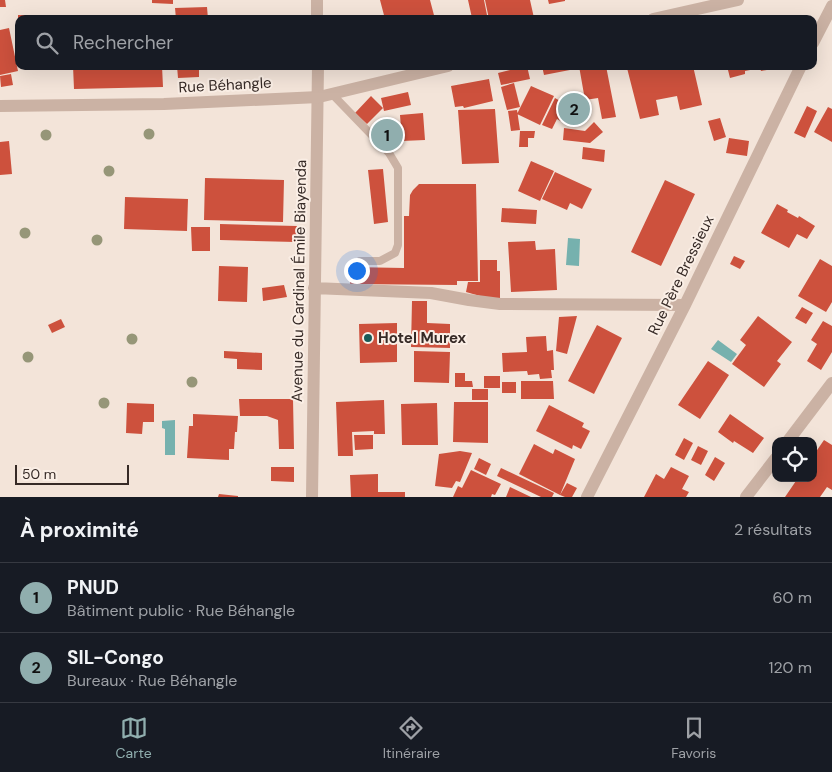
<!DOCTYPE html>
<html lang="fr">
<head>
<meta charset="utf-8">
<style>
  body { margin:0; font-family:"DM Sans",sans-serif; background:#242831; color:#f1f3f6 }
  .controls { position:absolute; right:15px; bottom:15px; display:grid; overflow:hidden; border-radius:10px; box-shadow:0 5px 20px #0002 }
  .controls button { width:45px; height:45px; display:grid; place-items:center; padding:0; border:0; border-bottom:1px solid #363941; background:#171b24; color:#f1f3f6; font:25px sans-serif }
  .scale { position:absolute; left:15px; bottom:12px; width:114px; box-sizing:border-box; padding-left:5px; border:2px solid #362a26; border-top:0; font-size:14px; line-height:18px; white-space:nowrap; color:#362a26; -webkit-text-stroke:4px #faeee5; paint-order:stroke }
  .you { position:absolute; left:356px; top:270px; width:18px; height:18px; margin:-12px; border:4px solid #fff; border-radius:50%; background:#1a73e8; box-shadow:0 0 0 8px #1a73e833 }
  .badge { display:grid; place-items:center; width:32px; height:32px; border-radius:50%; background:#90aeae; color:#111; font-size:16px; font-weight:700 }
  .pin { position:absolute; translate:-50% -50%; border:2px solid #fff; box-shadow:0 1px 5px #0006 }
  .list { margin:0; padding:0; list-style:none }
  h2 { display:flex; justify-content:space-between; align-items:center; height:65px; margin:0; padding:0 20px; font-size:21px }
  h2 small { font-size:16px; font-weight:400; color:#9ea1a6 }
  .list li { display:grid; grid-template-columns:32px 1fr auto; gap:15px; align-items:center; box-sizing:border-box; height:70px; padding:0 20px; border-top:1px solid #363941 }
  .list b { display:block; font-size:19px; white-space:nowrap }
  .list p { margin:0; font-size:16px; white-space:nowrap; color:#9ea1a6 }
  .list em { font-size:16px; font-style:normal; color:#9ea1a6 }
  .icon { flex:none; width:28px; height:28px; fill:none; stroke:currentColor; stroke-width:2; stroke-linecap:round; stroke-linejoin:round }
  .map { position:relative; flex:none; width:832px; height:497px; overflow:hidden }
  .search { position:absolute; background:#171b24; box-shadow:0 5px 20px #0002; left:15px; right:15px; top:15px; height:55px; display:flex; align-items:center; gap:12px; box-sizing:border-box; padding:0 18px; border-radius:10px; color:#9ea1a6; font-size:19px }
  .sheet { height:205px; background:#171b24 }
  nav { display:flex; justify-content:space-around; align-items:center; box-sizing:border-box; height:70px; border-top:1px solid #363941; background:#171b24; font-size:14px; color:#9ea1a6 }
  nav a { display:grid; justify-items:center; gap:2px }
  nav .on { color:#90aeae }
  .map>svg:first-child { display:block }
  .water { fill:#76b1ae }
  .building { fill:#cd513d }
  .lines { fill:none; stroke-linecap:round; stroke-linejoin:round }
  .service { stroke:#cbb2a4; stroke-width:8 }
  .minor { stroke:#cbb2a4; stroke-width:12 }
  .tertiary { stroke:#cbb2a4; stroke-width:12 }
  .tree { fill:#969678 }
  .poi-dot { fill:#195a57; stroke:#faeee5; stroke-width:2 }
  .labels { text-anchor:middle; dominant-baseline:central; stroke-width:4; stroke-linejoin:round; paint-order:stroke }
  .street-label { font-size:15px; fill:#362a26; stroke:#faeee5 }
  .poi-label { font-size:15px; font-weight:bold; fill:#362a26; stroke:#faeee5; text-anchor:start }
</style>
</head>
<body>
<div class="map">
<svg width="832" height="497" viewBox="0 0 832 497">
  <rect width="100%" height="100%" fill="#f3e4d9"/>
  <path class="water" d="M 568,238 L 580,239 L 579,266 L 566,265 Z
    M 718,340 L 737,354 L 731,362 L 711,349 Z
    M 175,420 L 175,455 L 165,455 L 165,429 L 162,428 L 162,421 Z"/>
  <path class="building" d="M 0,0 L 5,0 L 6,7 L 0,7 Z
    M 152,0 L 173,0 L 173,4 L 152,3 Z
    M 380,0 L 430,0 L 435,19 L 404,19 L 404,17 L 385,19 Z
    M 468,0 L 484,0 L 487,15 L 472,18 Z
    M 485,0 L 530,0 L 534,18 L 489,19 Z
    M 548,0 L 565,0 L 565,1 L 549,4 Z
    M 207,7 L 208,19 L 176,19 L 175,8 Z
    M 18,15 L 63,15 L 63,19 L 18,19 Z
    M 9,28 L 18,71 L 0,75 L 0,30 Z
    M 53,66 L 63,66 L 63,70 L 53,69 Z
    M 73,66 L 162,66 L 163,87 L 74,89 Z
    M 177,66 L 199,66 L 199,77 L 178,78 Z
    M 527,66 L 530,79 L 501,85 L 498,73 Z
    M 542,66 L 575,66 L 575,69 L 544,75 Z
    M 579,66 L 606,66 L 616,117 L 602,119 L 598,98 L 585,100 Z
    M 633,66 L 693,66 L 702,105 L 680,110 L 677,96 L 656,100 L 659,115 L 640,119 L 627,68 Z
    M 727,66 L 779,66 L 780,68 L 761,71 L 760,68 L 745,71 L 745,74 L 730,78 Z
    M 11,74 L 13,85 L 1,87 L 0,76 Z
    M 489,79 L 493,101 L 464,108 L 463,106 L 455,107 L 451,86 Z
    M 514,83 L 520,107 L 507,110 L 501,87 Z
    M 531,86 L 554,96 L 540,125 L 517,114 Z
    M 408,92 L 411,105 L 384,111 L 381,98 Z
    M 371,96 L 383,108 L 367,124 L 355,113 Z
    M 555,98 L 574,109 L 566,124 L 557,119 L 552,129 L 542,125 Z
    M 807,106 L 817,111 L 805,138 L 794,133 Z
    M 828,107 L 832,109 L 832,142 L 814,132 Z
    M 495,109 L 499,163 L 462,164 L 458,110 Z
    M 517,110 L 520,130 L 511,131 L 508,111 Z
    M 423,113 L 425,140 L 402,141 L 400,115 Z
    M 720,118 L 726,137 L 714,141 L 708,121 Z
    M 594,122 L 603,132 L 590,143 L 563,140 L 564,128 L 585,131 Z
    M 520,131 L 535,131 L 534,138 L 528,138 L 528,147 L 519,147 Z
    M 729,138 L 749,141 L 747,156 L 726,153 Z
    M 9,141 L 12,174 L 0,175 L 0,142 Z
    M 583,147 L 605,150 L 604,162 L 582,159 Z
    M 531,161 L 554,171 L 540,201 L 518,191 Z
    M 383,169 L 388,222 L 374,224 L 368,170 Z
    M 555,172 L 592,189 L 582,209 L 570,203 L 567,210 L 542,199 Z
    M 205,178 L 284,180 L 283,222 L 204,220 Z
    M 665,180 L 695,194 L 661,266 L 631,252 Z
    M 419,184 L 476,184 L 478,281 L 457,281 L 457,285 L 350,284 L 350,267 L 404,268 L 404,216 L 409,216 L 410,195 L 413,190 Z
    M 125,197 L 188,199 L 187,231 L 124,229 Z
    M 777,204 L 788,210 L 787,212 L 798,218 L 799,216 L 815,226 L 807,239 L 797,234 L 789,248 L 761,233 Z
    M 502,208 L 537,210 L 536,224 L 501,222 Z
    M 220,224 L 297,226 L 296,242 L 220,240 Z
    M 191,227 L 210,227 L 210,251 L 192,251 Z
    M 535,241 L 536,250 L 555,249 L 557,290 L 511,292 L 508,242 Z
    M 734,256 L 745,261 L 740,269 L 730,264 Z
    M 820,259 L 832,266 L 832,302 L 826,312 L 798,296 Z
    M 480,260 L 497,260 L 497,271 L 500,271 L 500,299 L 487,298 L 466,292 L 468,282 L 480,282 Z
    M 219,266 L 248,267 L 247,302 L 218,301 Z
    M 284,285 L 287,297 L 263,301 L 262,288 Z
    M 412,301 L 427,301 L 427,323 L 450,324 L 450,348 L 411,347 Z
    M 802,307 L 813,313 L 806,324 L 795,318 Z
    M 577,316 L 567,354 L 556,351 L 559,317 Z
    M 758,316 L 792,342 L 777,361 L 781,364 L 764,387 L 732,364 L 746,345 L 740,340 Z
    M 61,319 L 65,327 L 52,333 L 48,325 Z
    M 823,321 L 832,326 L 832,352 L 821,370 L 807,361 L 817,344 L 811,340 Z
    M 397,323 L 397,362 L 360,363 L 359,324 Z
    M 597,325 L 622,338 L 594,394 L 568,381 Z
    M 546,336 L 547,351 L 553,350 L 554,370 L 551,370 L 552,378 L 540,379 L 539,374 L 528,375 L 527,371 L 503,372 L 502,353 L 527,352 L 526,337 Z
    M 224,351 L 262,353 L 262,370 L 237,369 L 237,359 L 224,358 Z
    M 414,351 L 450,352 L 449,383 L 414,382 Z
    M 708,361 L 729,375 L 700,419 L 678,405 Z
    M 455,373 L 465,373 L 465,381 L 472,381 L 473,387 L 455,387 Z
    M 484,376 L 500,376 L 500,388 L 484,388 Z
    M 521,381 L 553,381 L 554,399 L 521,399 Z
    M 502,382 L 516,382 L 516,393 L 502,393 Z
    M 472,389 L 488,389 L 488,400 L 472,400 Z
    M 239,399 L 293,399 L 294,449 L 279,449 L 278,420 L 267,416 L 240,416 Z
    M 384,400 L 385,434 L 374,434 L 374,431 L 352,432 L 353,456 L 338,456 L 336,402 Z
    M 454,402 L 488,402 L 488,443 L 453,442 Z
    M 127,403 L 154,404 L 154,422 L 143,422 L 142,434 L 126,433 Z
    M 437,403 L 438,445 L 402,445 L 401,404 Z
    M 549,405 L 584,423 L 582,427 L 590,431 L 581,449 L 573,445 L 572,449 L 536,431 Z
    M 193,414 L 238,416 L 237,432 L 235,432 L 234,449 L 229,449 L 229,460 L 187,458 L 189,426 L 193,426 Z
    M 730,414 L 764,438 L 753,453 L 734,441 L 733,443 L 718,432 Z
    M 354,435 L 373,435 L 373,449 L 355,450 Z
    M 684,438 L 693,443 L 684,460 L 675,455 Z
    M 824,440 L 832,445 L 832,490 L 827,487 L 820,497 L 785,497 L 798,478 L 813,478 L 813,456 Z
    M 534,444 L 553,454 L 555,449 L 575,459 L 560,495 L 519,474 Z
    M 698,446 L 708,451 L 701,465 L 691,460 Z
    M 460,451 L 472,453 L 460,482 L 456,481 L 452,488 L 435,486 L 439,454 Z
    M 715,457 L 725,463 L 714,481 L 705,475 Z
    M 479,458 L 491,464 L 486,475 L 474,469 Z
    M 271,467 L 294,467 L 294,482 L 271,481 Z
    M 671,467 L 689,476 L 682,489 L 689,492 L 686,497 L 644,497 L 656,474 L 664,479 Z
    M 501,468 L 554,493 L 552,497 L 541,497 L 497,476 Z
    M 471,470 L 501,484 L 495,495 L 492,494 L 491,497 L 453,497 L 458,486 L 462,488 Z
    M 378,474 L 378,492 L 405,492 L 405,497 L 351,497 L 350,475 Z
    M 567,483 L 577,488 L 572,497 L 565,497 L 560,495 Z
    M 510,487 L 531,497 L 506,497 Z
    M 219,494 L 238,496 L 238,497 L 218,497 Z"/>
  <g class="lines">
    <path class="service" d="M 332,94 L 389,153 L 398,168 L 398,245 L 395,253 L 380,261 L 360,261"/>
    <path class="minor" d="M 317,0 L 317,19
      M 813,43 L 832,6
      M 314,288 L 431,293 L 469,300 L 500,304 L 685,305
      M 788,441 L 832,383
      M 312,497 L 318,66
      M 587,497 L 685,305 L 801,66
      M 746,497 L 776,458"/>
    <path class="tertiary" d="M 653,19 L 738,0
      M 0,106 L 164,104 L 319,97 L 448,66"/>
  </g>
  <g class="tree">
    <circle cx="149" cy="134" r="5.5"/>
    <circle cx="46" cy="135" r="5.5"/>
    <circle cx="109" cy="171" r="5.5"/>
    <circle cx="25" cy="233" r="5.5"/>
    <circle cx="97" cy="240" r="5.5"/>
    <circle cx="132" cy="339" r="5.5"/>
    <circle cx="28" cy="357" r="5.5"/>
    <circle cx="192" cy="382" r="5.5"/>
    <circle cx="104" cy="403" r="5.5"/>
  </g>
  <circle class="poi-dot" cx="368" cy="338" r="5"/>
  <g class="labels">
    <g class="street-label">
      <text transform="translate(225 85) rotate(-3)">Rue Béhangle</text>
      <text transform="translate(681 275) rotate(-64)">Rue Père Bressieux</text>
      <text transform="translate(299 281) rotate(-89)">Avenue du Cardinal Émile Biayenda</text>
    </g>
    <g class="poi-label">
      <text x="378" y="338">Hotel Murex</text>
    </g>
  </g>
</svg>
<div class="controls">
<button><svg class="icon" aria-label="locate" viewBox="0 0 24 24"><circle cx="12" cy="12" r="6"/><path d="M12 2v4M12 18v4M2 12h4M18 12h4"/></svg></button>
</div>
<div class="scale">50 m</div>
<div class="you"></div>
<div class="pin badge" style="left:387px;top:135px">1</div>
<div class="pin badge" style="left:574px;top:109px">2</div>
<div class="search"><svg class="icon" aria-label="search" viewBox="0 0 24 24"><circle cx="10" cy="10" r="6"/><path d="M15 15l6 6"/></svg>Rechercher</div>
</div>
<section class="sheet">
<h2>À proximité<small>2 résultats</small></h2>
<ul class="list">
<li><span class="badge">1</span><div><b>PNUD</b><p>Bâtiment public · Rue Béhangle</p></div><em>60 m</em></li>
<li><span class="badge">2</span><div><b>SIL-Congo</b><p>Bureaux · Rue Béhangle</p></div><em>120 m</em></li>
</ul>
</section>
<nav>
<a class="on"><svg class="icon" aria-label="map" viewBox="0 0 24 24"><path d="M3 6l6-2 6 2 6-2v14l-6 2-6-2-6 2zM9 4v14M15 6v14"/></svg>Carte</a>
<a><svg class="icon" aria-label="directions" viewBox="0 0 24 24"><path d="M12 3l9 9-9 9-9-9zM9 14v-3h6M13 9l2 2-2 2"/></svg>Itinéraire</a>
<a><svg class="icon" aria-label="saved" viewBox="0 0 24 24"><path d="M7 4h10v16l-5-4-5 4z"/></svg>Favoris</a>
</nav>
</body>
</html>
